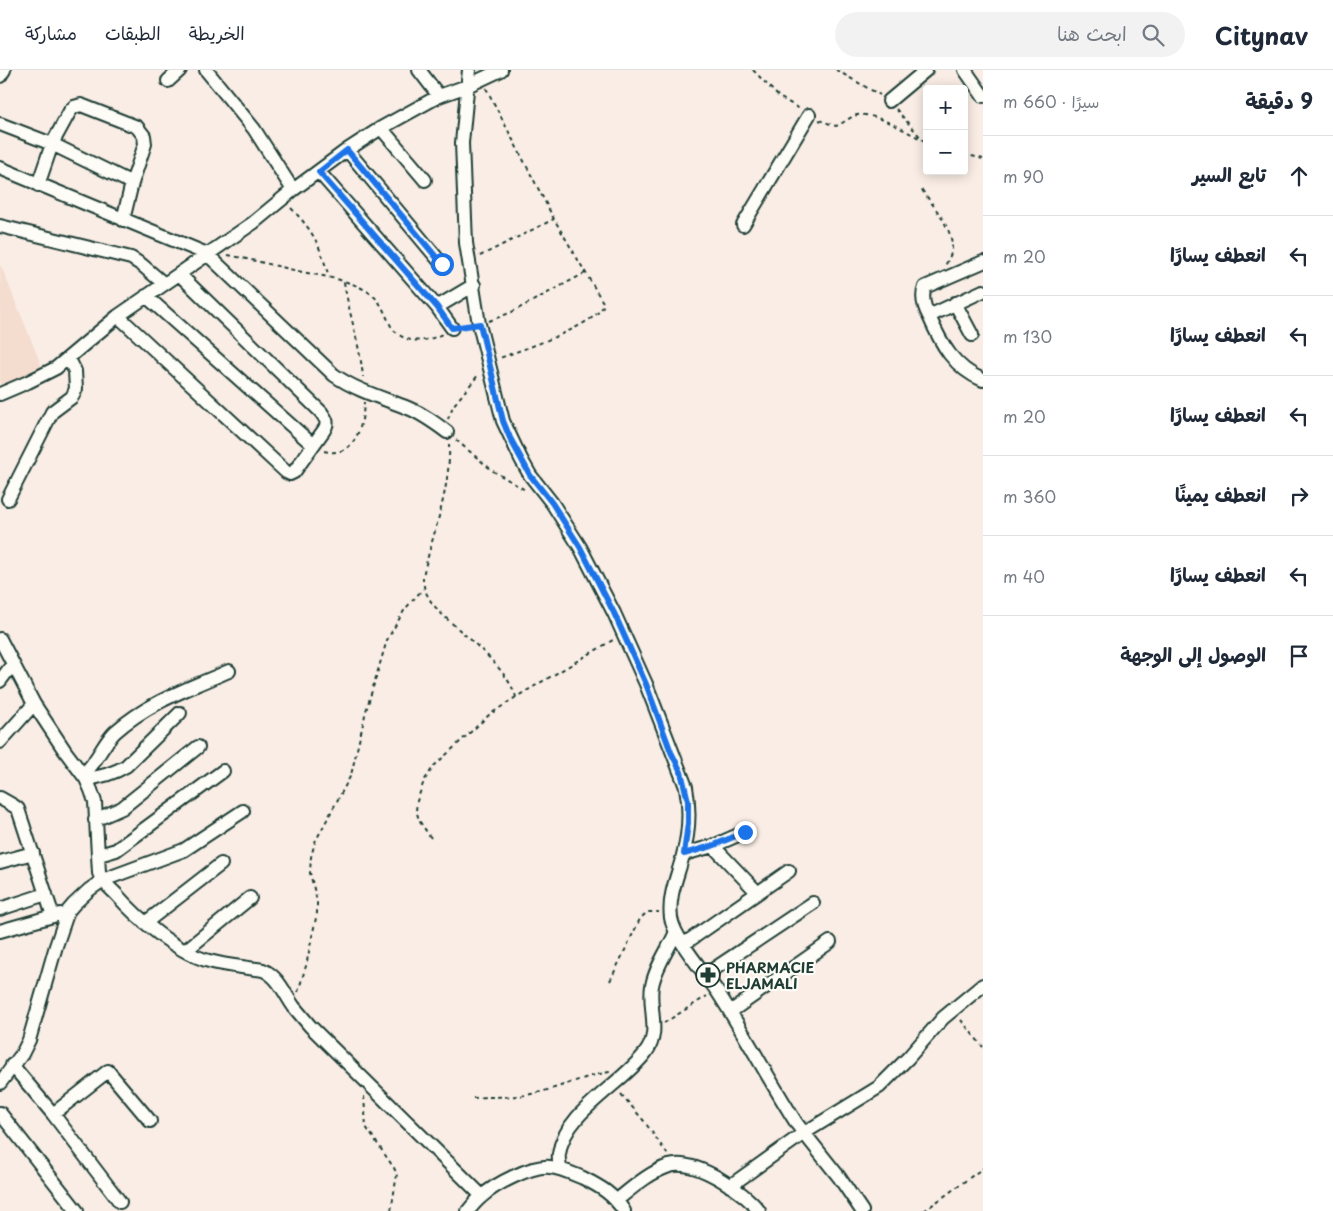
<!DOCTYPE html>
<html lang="ar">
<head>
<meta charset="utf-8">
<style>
  body { margin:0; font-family:"Playpen Sans","Playpen Sans Arabic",sans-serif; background:#f2f2f3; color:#1f2937; direction:rtl }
  .controls { position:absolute; right:15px; top:15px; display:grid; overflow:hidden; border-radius:5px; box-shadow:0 2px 12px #0003 }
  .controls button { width:45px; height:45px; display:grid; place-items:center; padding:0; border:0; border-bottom:1px solid #e0e1e3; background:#fff; color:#1f2937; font:25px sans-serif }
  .stop { position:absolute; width:15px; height:15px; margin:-11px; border:4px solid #1a73e8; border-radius:50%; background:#fff }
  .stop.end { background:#1a73e8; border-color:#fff; box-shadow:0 1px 5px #0008 }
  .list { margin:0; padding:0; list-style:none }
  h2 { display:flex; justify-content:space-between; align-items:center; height:65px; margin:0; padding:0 20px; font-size:21px }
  h2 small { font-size:16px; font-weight:400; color:#747a83 }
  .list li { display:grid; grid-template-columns:32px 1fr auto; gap:15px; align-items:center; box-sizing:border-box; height:80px; padding:0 20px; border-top:1px solid #e0e1e3 }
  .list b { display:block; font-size:19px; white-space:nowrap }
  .list em { font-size:16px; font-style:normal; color:#747a83 }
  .icon { flex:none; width:28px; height:28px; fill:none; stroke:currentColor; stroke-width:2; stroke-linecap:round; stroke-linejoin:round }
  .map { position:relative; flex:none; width:983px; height:1141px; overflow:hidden; direction:ltr }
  header { display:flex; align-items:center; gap:30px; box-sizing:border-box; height:70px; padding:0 25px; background:#fff; border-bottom:1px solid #e0e1e3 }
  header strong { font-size:24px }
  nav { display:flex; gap:28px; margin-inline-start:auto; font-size:18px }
  .search { width:350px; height:45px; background:#f2f2f3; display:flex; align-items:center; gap:12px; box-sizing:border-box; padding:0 18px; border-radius:28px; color:#747a83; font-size:19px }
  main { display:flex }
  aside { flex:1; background:#fff }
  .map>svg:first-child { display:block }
  .built { fill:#f4dccf }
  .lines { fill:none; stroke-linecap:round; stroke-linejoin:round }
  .street-casing { stroke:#1f3d34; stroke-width:16 }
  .path { stroke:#1f3d34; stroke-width:2; stroke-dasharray:4 4; stroke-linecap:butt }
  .street { stroke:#fdfcf7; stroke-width:12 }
  .route { stroke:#1a73e8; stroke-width:6 }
  .labels { text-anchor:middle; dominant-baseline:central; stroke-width:4.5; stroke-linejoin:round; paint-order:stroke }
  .poi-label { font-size:14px; font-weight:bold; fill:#1f3d34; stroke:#fdfcf7; text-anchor:start }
</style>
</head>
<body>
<header>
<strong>Citynav</strong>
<div class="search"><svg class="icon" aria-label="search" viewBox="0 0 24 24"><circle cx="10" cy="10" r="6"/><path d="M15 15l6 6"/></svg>ابحث هنا</div>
<nav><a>الخريطة</a><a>الطبقات</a><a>مشاركة</a></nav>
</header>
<main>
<aside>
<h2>9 دقيقة<small>سيرًا · 660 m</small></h2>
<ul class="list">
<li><svg class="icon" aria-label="ahead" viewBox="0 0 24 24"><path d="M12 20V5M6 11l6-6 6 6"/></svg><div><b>تابع السير</b></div><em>90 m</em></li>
<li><svg class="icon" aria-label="left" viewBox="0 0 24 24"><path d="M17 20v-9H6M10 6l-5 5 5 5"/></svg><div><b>انعطف يسارًا</b></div><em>20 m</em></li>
<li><svg class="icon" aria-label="left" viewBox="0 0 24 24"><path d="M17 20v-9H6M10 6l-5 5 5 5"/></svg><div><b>انعطف يسارًا</b></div><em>130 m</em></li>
<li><svg class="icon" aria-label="left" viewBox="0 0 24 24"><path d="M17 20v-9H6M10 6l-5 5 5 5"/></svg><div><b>انعطف يسارًا</b></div><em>20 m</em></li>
<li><svg class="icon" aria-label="right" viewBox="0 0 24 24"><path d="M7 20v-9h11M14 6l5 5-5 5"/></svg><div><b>انعطف يمينًا</b></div><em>360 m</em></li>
<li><svg class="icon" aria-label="left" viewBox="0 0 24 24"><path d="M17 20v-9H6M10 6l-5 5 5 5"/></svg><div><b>انعطف يسارًا</b></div><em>40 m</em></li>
<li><svg class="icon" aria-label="arrive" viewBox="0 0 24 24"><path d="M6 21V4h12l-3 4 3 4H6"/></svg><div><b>الوصول إلى الوجهة</b></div></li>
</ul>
</aside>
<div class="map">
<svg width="983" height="1141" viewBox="0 0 983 1141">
  <rect width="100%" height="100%" fill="#f9ede5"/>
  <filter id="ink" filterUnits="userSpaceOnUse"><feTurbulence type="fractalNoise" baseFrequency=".02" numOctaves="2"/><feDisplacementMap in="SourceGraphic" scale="10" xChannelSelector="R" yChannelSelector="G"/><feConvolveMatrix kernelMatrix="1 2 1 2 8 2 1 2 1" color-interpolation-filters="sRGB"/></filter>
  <g filter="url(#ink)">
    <path class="built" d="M 0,196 L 1,196 L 42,297 L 23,309 L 0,317 Z"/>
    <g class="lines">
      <g class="street-casing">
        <path id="street" d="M 206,0 L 254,59 L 293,120
          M 419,0 L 439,26
          M 469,0 L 462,73 L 466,173 L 479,254 L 503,351 L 521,389 L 530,405 L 552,433 L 580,477 L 614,543 L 646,614 L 686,717 C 690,739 689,763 683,785 C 678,806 668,825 671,848 C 674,868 704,902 717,921 C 745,964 769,1010 797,1054 L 804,1063 L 730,1116
          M 965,0 L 983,26
          M 0,6 L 4,0
          M 168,11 L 180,0
          M 889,31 L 926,0
          M 0,54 L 52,74 L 132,113
          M 381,58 L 425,110
          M 347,80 L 442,194
          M 0,98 L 207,184 L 334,305 C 357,321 383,328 408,338 C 423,344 435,353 447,362
          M 319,102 L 437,237
          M 38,115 L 52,74 L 70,41 L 74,37 L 81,35 L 137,57 L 144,66 L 145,74 L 132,113 L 123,150
          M 743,155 L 809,45
          M 0,156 L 131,188 L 142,195 L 163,213
          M 983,221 L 929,246 C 941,274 954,298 983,310
          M 146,226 L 313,375
          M 955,233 L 972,265
          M 118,246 L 286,402 L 290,404 L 294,402 L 324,360 C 329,352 326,349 321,342 L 179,204
          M 929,246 C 924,237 921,227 925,217 L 983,192
          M 452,258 L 437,237 L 474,215
          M 0,324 L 28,312 L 56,298 L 118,246 L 253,153 L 293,120 L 347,80 L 381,58 L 439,26 L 467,16 L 501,0
          M 8,429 L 52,342 L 72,327 L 76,319 L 75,301 L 69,289
          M 0,569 L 34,634 L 65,681 L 86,709 L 91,720 L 95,732 L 99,803 C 102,812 110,818 116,824 C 138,849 176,882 209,891 C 227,896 245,897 263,900 C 279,907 284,923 294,937 C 299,943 305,950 310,956 L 482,1126
          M 0,611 L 12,595
          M 0,672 L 34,634
          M 83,705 C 87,700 92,696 95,690 C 102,680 106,671 115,662 C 147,633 190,618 229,601
          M 86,709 C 101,707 113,704 126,696 L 180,643
          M 0,728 L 14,736 L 18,739 L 53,846
          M 95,750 L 122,738 L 198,677
          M 713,776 L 757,822
          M 684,784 L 713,776 L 745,762
          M 99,785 L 116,780 L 223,701
          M 0,792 L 33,783
          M 0,839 L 46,824
          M 145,853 L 221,794
          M 0,861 L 60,844
          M 684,874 L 789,801
          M 185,881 L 250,828
          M 705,905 L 813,833
          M 730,942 L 830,872
          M 12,995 L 53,1044 L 120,1132
          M 0,1013 L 22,984 L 29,970 L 56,876 L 68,841 L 74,834 L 89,820 L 103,810 L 184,780 L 243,741
          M 0,1043 L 77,1141
          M 53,1044 L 108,1001 L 150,1051
          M 560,1099 C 560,1094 558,1089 559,1084 C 564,1042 623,1014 646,982 C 661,962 648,938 652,916 C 655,898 668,880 675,864
          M 617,1130 C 632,1118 650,1102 669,1096 C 695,1088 744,1121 759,1141
          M 468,1141 C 472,1136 476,1131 481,1127 C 495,1114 532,1095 550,1097 C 561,1098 573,1104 583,1108 C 601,1117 613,1124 624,1141
          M 862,1141 L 839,1107 L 804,1063 L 879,1017 L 908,988 L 943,948 L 983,915"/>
      </g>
      <path class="path" d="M 753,0 L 779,27 L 800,39
        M 836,0 L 880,25
        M 486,18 L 554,149 L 604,234 C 597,256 522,279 500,288
        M 896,39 L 921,68
        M 819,50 L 836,56 C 844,53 849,47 857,45 C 876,42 910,64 927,72
        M 964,84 L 983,89
        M 922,120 C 932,134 953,159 952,177 C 952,184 948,190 945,196
        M 291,138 C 315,163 319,174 329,207
        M 228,185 C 253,190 277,196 302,202 C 323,206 355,211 371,224 C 382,232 385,245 391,256 C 403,275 425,273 442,264
        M 480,186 L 554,149
        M 344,212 C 349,244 360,275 363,307
        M 489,251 L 512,242 L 585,203
        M 448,349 L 453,336 L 479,304
        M 456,370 L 493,401 L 527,421
        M 449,374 C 451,418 433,463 423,506 C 422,532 448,549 464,564 C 482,580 509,604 516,627
        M 324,381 C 355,389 363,356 364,332
        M 431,768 L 420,752 L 416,741 L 417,731 L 424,711 L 434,696 L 489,645 L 516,627 L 613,570
        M 610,911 L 640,849 L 647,842 L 659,842
        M 298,922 L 306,896 L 317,843 L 317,831 L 310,803 L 311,787 L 315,772 L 351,705 L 366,641 L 387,570 L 405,539 L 423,519
        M 961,950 L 983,977
        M 664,953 L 707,926
        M 621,1024 L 644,1051 L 668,1085
        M 364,1026 L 366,1057 L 394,1098 L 397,1104 L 391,1141
        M 473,1028 C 491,1026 514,1028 531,1024 C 558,1019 583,1006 610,1002
        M 924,1141 L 983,1098"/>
      <use href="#street" class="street"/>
    </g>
  </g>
  <g class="lines" filter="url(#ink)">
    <path class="route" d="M 442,194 L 347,80 L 319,102 L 437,237 L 452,258 L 480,254 L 503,351 L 510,368 L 530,405 L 552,433 L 580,477 L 614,543 L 646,614 L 671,682 L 681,702 L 688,731 L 688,753 L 684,784 L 712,776 L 745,762"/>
  </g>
  <defs>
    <g id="pharmacy-ring" transform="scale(1.25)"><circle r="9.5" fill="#fdfcf7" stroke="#1f3d34" stroke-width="1.5"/><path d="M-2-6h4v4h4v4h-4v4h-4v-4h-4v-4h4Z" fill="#1f3d34"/></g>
  </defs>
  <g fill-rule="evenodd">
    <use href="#pharmacy-ring" x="708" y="905"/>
  </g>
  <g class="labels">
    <g class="poi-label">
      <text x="726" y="897">PHARMACIE<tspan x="726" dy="16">ELJAMALI</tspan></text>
    </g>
  </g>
</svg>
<div class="controls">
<button>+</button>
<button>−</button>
</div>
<div class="stop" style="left:442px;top:194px"></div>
<div class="stop end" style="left:745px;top:762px"></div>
</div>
</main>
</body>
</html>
